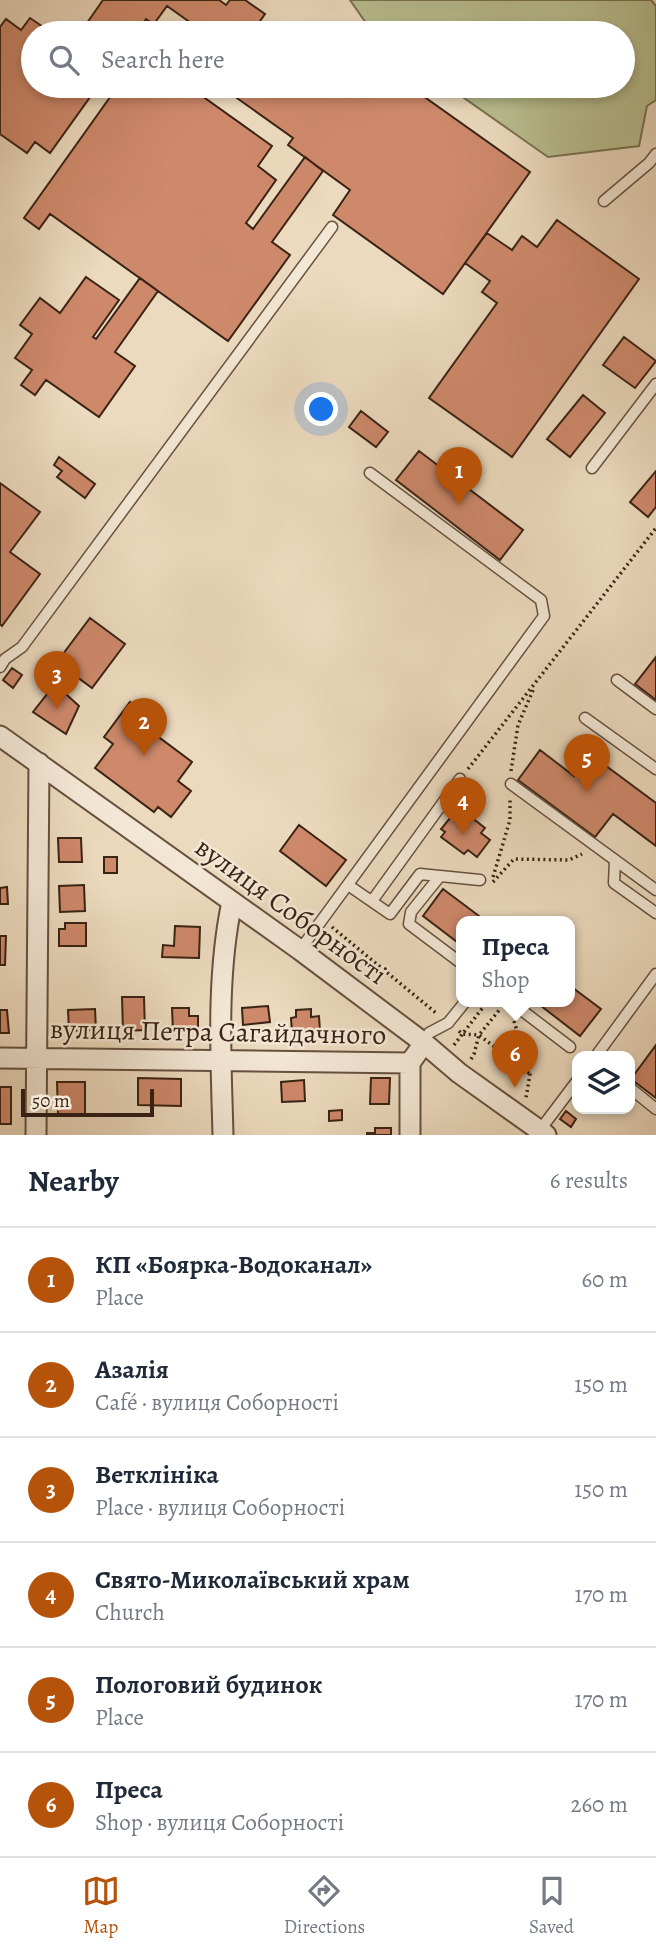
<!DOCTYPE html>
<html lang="en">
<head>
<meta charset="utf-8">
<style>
  body { margin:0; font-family:Alegreya,serif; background:#f2f2f3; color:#1f2937 }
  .controls { position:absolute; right:21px; bottom:21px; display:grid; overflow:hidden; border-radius:14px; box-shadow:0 4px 10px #0003 }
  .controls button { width:63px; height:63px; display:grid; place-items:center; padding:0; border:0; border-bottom:2px solid #e0e1e3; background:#fff; color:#1f2937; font:35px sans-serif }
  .scale { position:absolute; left:21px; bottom:18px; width:133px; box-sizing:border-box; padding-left:7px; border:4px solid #3a2315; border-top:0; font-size:19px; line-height:24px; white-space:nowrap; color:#3a2315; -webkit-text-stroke:5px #f3e7d5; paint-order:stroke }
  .you { position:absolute; left:322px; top:410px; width:24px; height:24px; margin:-18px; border:5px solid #fff; border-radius:50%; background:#1a73e8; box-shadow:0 0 0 10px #1a73e833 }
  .badge { display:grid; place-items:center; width:46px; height:46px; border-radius:50%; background:#b45309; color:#fff; font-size:23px; font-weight:700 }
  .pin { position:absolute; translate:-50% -58px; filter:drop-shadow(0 2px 4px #0008) }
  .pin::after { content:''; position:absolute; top:37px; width:24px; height:21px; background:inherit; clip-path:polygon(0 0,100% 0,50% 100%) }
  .popup { position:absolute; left:456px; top:916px; width:119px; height:91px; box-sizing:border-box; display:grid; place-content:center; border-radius:14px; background:#fff; filter:drop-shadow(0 2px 5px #0005); font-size:23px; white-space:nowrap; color:#747a83 }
  .popup b { font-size:26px; color:#1f2937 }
  .popup::after { content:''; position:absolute; left:50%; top:100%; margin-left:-14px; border:14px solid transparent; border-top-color:#fff }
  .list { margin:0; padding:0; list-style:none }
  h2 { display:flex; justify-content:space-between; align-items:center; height:91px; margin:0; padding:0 28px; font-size:30px }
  h2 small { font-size:23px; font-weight:400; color:#747a83 }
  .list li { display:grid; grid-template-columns:46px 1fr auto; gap:21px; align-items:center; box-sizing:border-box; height:105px; padding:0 28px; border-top:2px solid #e0e1e3 }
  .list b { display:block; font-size:26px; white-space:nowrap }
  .list p { margin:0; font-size:23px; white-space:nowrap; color:#747a83 }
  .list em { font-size:23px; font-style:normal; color:#747a83 }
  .icon { flex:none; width:38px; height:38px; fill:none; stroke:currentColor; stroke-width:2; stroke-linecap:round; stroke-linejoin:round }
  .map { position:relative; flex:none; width:656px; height:1135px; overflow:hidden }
  .search { position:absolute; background:#fff; box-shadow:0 4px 10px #0003; left:21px; right:21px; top:21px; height:77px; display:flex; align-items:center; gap:18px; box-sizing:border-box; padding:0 24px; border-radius:38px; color:#747a83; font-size:26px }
  .sheet { height:721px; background:#fff }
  nav { display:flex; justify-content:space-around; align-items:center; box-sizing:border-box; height:98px; border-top:2px solid #e0e1e3; background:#fff; font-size:19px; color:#747a83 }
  nav a { display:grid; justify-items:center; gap:4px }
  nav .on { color:#b45309 }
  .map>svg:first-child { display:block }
  .green { fill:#b9bf90; stroke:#7a7152; stroke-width:2 }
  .building { fill:#ce896b; stroke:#3a2315; stroke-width:2 }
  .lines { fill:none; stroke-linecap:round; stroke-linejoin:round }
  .service-casing { stroke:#66513f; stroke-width:13 }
  .minor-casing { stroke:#66513f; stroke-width:23 }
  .path { stroke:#3a2315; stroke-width:3.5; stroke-dasharray:2 3.5; stroke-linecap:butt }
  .service { stroke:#f3e7d5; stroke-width:10 }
  .minor { stroke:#f3e7d5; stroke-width:19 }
  .labels { text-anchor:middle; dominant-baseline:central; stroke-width:5; stroke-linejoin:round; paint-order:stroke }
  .street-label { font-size:28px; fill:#3a2315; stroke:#f3e7d5 }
</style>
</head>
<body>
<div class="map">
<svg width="656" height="1135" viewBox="0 0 656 1135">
  <rect width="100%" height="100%" fill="#ecdabe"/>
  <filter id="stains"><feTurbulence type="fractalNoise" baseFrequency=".00286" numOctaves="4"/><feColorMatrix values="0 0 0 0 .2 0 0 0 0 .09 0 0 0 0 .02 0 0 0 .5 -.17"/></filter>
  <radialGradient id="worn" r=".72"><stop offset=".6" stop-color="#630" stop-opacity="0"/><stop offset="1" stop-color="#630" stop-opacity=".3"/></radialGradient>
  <path class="green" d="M 350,0 L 651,0 L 656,6 L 656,100 L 647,106 L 639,146 L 548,157 L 447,86 L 623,86 L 623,33 L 373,33 Z"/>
  <path class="building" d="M 103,0 L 219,0 L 226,5 L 230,0 L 245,0 L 265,14 L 256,27 L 265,33 L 205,33 L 167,6 L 154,24 L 146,19 L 136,33 L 80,33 Z
    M 30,18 L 52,33 L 33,33 L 33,86 L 98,86 L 50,153 L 35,142 L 27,153 L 0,134 L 0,27 L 6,19 L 21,30 Z
    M 118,86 L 188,86 L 272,146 L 258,166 L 276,180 L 246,223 L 253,229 L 305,157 L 323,171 L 272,242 L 290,255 L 228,341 L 50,214 L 39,229 L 24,218 Z
    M 220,86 L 409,86 L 530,172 L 443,294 L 333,215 L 350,190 L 288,145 L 293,138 Z
    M 557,220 L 639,279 L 512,457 L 429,398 L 497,303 L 482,292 L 490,281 L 465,263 L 487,233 L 512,250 L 522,236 L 537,247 Z
    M 86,277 L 119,300 L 93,337 L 96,339 L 140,278 L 158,291 L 115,352 L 135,366 L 99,417 L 46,380 L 35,395 L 21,385 L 32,370 L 15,358 L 32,334 L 20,325 L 40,298 L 60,313 Z
    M 624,337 L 656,361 L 635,388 L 603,365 Z
    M 583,395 L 605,413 L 570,457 L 547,439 Z
    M 361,411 L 388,432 L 376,447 L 349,427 Z
    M 419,451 L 523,530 L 500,560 L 396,480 Z
    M 59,457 L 95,484 L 85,498 L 57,477 L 62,471 L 54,465 Z
    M 656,471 L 656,507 L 648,517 L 630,502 Z
    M 0,483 L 40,512 L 10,552 L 40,574 L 2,626 L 0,624 Z
    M 90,618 L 125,644 L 92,688 L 57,662 Z
    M 656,657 L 656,700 L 635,684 Z
    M 12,668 L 22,675 L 13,688 L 3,680 Z
    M 55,684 L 79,706 L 66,734 L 33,712 Z
    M 130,702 L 139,709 L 132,717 L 192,762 L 178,781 L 191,791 L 171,817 L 158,807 L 154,812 L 95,768 L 113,744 L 104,737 Z
    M 540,750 L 574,776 L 590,754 L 656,803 L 656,846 L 613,814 L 595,837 L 518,780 Z
    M 462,810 L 485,828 L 481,833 L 490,840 L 477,857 L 468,850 L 464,854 L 441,837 L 445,832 L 441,829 L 455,812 L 458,815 Z
    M 299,825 L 346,860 L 326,886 L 280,851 Z
    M 58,838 L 81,838 L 82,862 L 59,862 Z
    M 104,857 L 117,857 L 117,873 L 104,873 Z
    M 84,885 L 85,911 L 60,912 L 59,886 Z
    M 7,887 L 8,904 L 0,904 L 0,888 Z
    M 443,889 L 487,922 L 461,922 L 461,945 L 423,916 Z
    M 65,923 L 86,923 L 86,946 L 59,946 L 59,929 L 65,929 Z
    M 175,926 L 200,927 L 199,958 L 162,957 L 163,945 L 174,946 Z
    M 0,936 L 6,936 L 5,965 L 0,965 Z
    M 569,985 L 601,1009 L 580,1036 L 536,1002 L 569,1002 Z
    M 122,997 L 144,997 L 145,1030 L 123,1031 Z
    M 268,1006 L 270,1022 L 243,1025 L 242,1008 Z
    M 172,1008 L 189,1008 L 189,1016 L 198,1016 L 198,1027 L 189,1027 L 189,1032 L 173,1031 Z
    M 95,1009 L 96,1030 L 69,1031 L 68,1010 Z
    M 311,1009 L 311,1017 L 319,1016 L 320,1031 L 292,1032 L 291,1018 L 296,1017 L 296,1010 Z
    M 0,1010 L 7,1010 L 9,1033 L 0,1033 Z
    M 656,1045 L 656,1098 L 631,1079 Z
    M 138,1078 L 181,1079 L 181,1106 L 138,1105 Z
    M 371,1078 L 390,1078 L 389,1104 L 370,1104 Z
    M 304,1080 L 305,1101 L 282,1102 L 281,1082 Z
    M 57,1082 L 85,1082 L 85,1114 L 58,1114 Z
    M 0,1087 L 11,1087 L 11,1124 L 0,1124 Z
    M 342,1110 L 342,1120 L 329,1121 L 329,1111 Z
    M 566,1111 L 576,1119 L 571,1127 L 560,1119 Z
    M 375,1128 L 391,1128 L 391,1135 L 367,1135 L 367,1133 L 375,1133 Z"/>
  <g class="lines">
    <g class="service-casing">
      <path id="service" d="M 604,201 L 649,163 L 656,154
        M 592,468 L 656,384
        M 0,667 L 5,659 L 22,647 L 332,227
        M 617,680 L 656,709
        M 585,718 L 656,769
        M 511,784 L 656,890
        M 615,860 L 614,883 L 656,913
        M 440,876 L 411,912 L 409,924 L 461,963
        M 348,885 L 390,914 L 420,874 L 480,880
        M 372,901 L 460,779
        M 300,950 L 544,616 L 541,600 L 370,473
        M 511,1002 L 570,1047
        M 429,1033 L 448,1023 L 465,1002
        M 596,1056 L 656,974
        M 630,1088 L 656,1109
        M 540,1130 L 577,1081"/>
    </g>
    <g class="minor-casing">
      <path id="minor" d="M 0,736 L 300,950 L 424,1043 L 459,1073 L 546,1135
        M 0,1058 L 410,1063 L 424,1043
        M 410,1063 L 410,1135
        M 36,1135 L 39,763
        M 223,1135 C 221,1058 216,977 232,902"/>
    </g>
    <path class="path" d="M 468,769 L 656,528
      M 511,771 L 518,725 L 534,688
      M 493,877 L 510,820 L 510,799
      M 493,882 L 514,859 L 569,860 L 582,854
      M 332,927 L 436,1013
      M 514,1021 L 530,1074 L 526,1098
      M 459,1031 L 462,1034 L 479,1035 L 530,1074
      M 454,1045 L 487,1002
      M 471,1059 L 474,1054 L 479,1035 L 500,1009"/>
    <use href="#service" class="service"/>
    <use href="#minor" class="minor"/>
  </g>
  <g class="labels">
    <g class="street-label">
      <text transform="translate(291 911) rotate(36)">вулиця Соборності</text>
      <text transform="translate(218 1032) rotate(1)">вулиця Петра Сагайдачного</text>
    </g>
  </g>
  <rect width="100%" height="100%" filter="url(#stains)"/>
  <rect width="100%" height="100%" fill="url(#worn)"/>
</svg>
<div class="controls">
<button><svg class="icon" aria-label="layers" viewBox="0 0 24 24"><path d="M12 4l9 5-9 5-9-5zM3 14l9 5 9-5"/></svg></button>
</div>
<div class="scale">50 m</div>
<div class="you"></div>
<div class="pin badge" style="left:459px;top:505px">1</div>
<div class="pin badge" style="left:144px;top:756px">2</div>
<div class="pin badge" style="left:57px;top:709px">3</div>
<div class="pin badge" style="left:463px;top:835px">4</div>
<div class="pin badge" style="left:587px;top:792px">5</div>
<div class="pin badge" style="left:515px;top:1088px">6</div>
<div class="popup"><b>Преса</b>Shop</div>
<div class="search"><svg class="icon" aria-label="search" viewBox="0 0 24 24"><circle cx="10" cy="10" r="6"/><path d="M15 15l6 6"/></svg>Search here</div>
</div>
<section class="sheet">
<h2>Nearby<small>6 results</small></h2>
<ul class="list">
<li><span class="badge">1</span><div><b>КП «Боярка-Водоканал»</b><p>Place</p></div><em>60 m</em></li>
<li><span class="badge">2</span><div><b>Азалія</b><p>Café · вулиця Соборності</p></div><em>150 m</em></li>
<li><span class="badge">3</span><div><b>Ветклініка</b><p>Place · вулиця Соборності</p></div><em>150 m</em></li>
<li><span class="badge">4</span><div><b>Свято-Миколаївський храм</b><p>Church</p></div><em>170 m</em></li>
<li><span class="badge">5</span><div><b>Пологовий будинок</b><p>Place</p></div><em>170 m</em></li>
<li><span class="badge">6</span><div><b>Преса</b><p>Shop · вулиця Соборності</p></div><em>260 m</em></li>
</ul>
</section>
<nav>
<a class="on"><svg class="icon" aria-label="map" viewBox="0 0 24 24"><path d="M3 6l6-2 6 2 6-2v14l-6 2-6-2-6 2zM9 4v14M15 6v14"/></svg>Map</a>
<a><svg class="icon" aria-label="directions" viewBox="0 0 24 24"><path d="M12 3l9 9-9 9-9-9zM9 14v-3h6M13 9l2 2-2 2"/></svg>Directions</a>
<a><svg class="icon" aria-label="saved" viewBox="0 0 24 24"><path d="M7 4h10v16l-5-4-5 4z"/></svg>Saved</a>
</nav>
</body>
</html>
